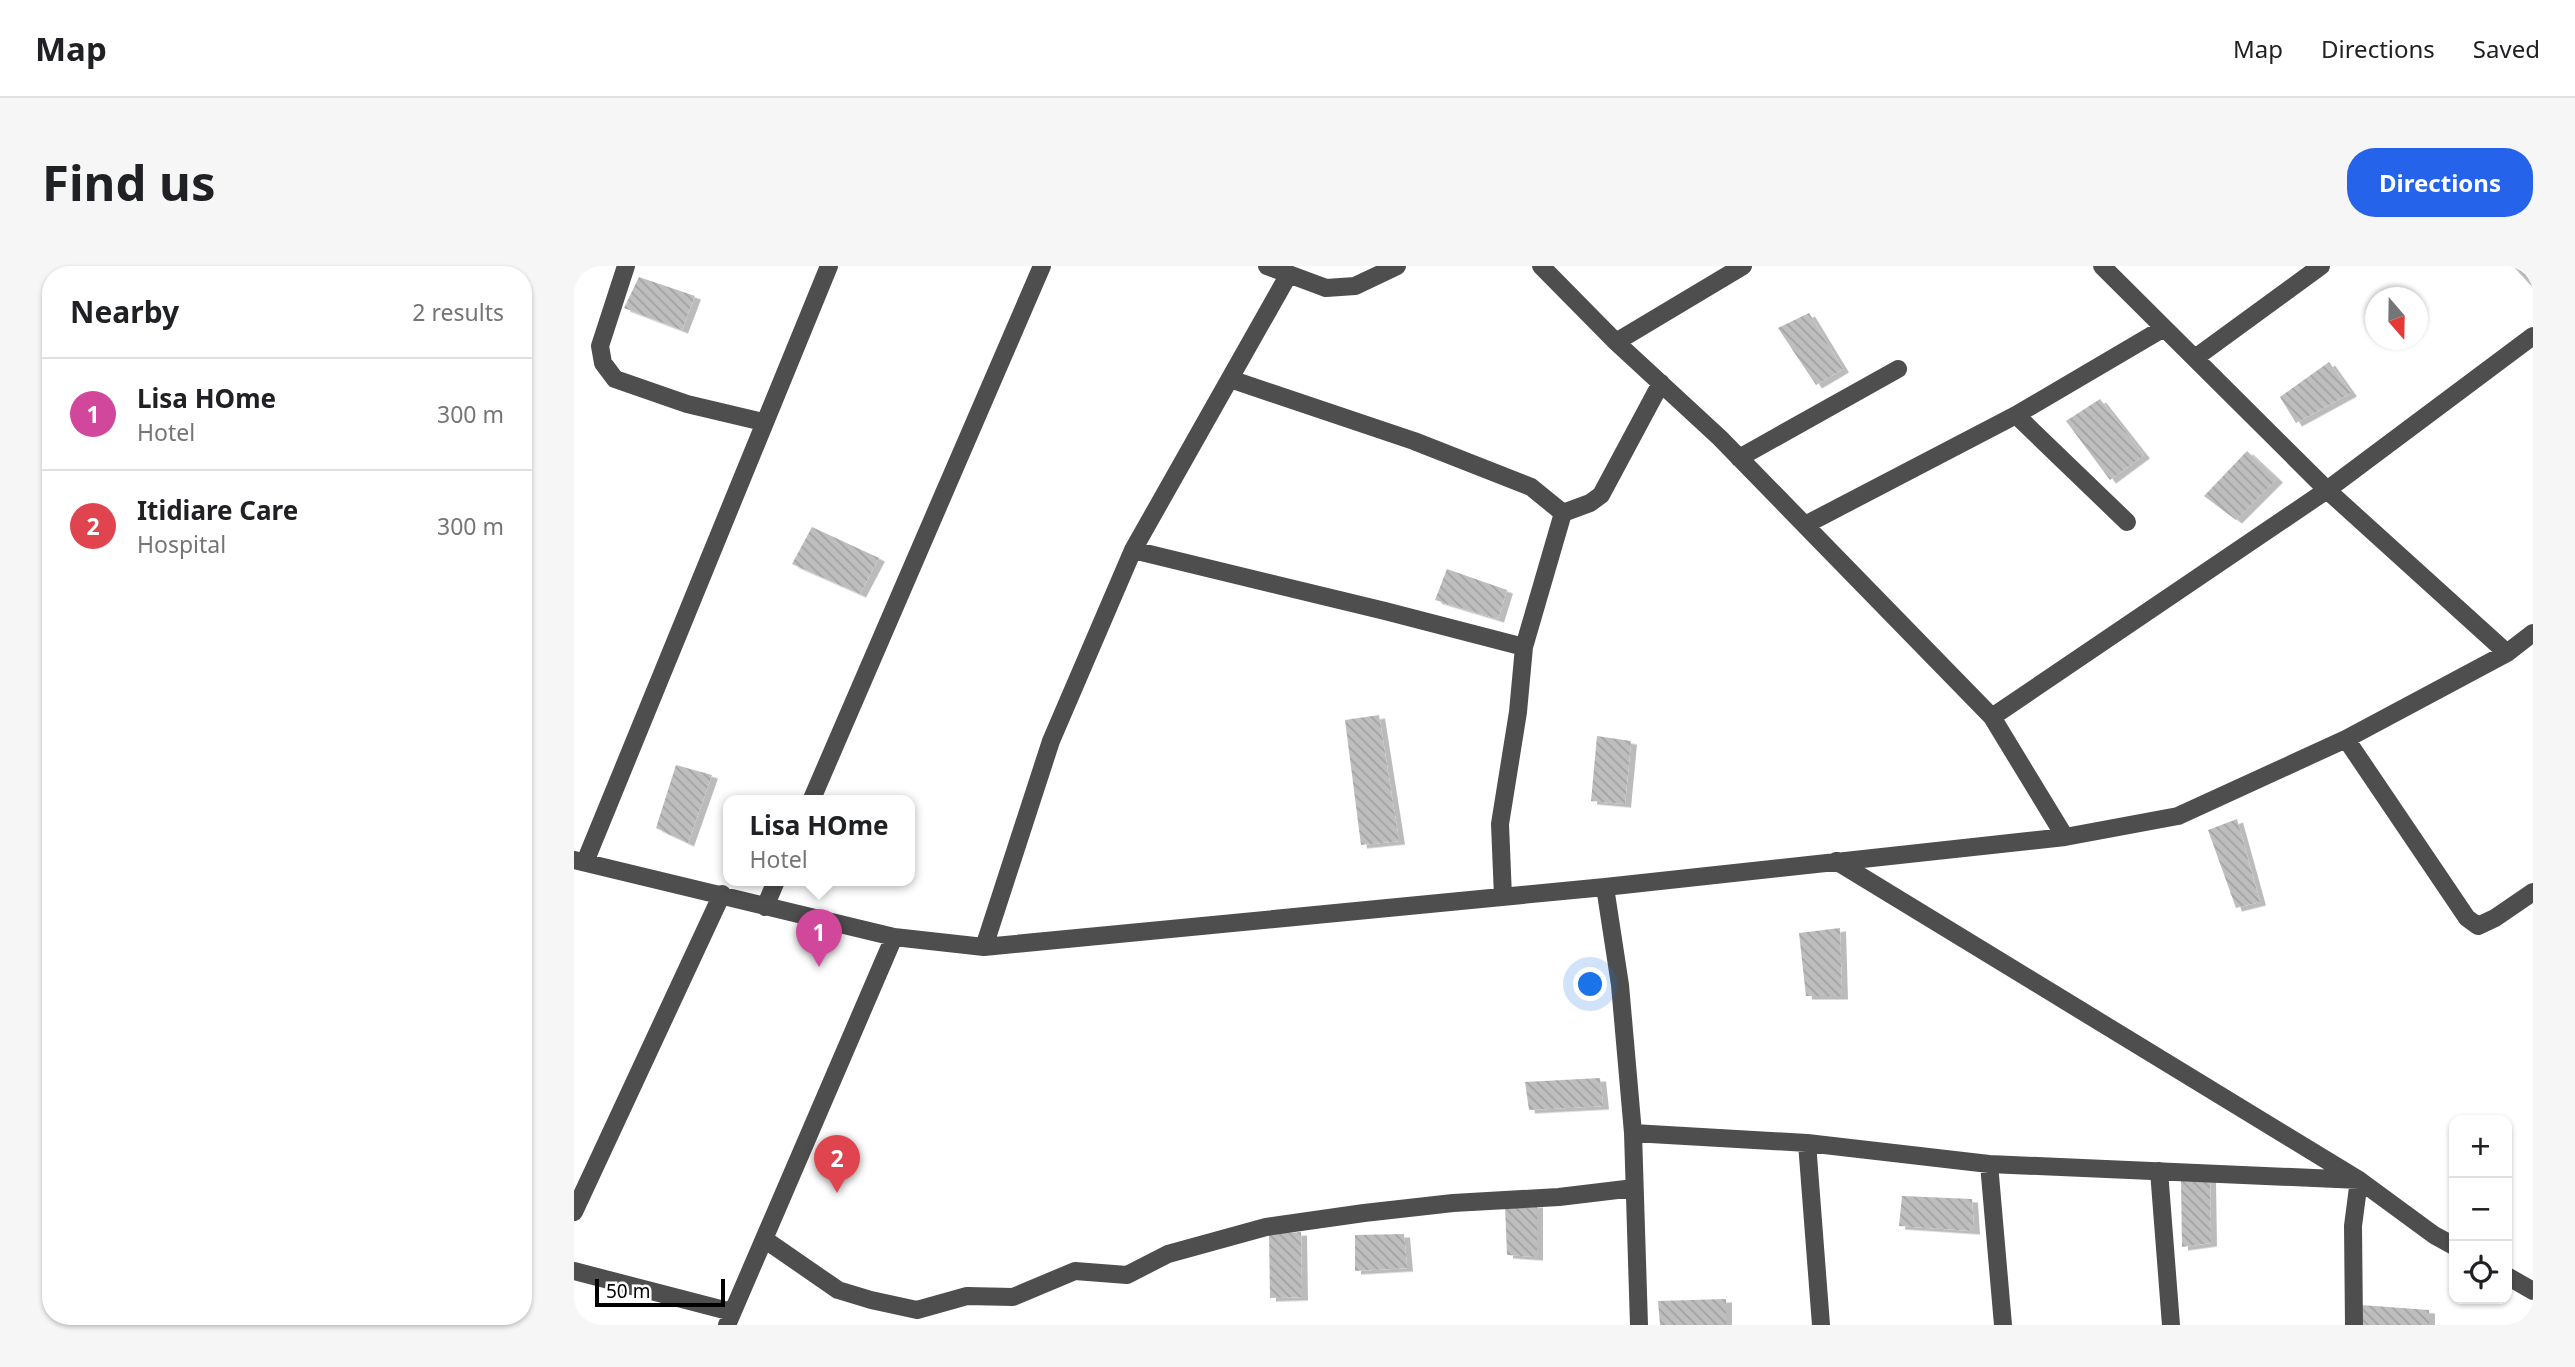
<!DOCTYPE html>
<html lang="en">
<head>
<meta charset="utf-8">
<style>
  body { margin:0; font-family:"Noto Sans",sans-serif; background:#f6f6f6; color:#202124 }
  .controls { position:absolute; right:21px; bottom:21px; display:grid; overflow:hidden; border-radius:14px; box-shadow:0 2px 5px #0004 }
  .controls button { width:63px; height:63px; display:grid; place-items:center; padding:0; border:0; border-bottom:2px solid #e0e0e0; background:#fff; color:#202124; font:35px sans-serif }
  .compass { position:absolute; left:1791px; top:21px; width:63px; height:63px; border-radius:50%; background:#fff; box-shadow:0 2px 5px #0004; rotate:160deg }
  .scale { position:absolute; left:21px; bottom:18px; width:130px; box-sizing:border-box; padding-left:7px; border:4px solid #000; border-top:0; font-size:19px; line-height:24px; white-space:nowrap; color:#000; -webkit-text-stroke:5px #fff; paint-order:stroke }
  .you { position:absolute; left:1017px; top:719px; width:24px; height:24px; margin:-18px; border:5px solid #fff; border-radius:50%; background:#1a73e8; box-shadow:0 0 0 10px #1a73e833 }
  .badge { display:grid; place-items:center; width:46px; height:46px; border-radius:50%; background:#2563eb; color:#fff; font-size:23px; font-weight:700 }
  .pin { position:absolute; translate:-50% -58px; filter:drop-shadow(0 2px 4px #0008) }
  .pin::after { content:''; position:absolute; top:37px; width:24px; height:21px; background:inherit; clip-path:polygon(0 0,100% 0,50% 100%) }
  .popup { position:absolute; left:149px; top:529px; width:192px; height:91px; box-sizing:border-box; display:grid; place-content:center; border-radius:14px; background:#fff; filter:drop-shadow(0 2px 5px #0005); font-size:23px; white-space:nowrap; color:#757577 }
  .popup b { font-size:26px; color:#202124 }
  .popup::after { content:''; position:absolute; left:50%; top:100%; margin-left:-14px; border:14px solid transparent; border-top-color:#fff }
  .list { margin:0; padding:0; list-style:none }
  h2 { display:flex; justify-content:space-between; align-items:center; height:91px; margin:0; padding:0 28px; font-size:30px }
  h2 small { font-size:23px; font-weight:400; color:#757577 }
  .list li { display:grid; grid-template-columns:46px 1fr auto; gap:21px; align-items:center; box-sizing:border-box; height:112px; padding:0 28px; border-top:2px solid #e0e0e0 }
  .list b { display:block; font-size:26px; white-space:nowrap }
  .list p { margin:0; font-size:23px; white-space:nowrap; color:#757577 }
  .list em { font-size:23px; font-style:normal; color:#757577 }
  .icon { flex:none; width:38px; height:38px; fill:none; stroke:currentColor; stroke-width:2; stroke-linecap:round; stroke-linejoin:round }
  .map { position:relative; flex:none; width:1959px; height:1059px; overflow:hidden; border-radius:28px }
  header { display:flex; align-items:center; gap:42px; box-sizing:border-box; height:98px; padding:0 35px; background:#fff; border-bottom:2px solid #e0e0e0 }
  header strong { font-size:33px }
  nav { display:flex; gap:38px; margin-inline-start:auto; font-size:24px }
  .intro { display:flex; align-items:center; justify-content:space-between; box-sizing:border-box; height:168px; padding:0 42px }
  h1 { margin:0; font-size:49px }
  .button { padding:18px 32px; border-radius:28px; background:#2563eb; color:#fff; font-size:24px; font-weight:700 }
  main { display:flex; gap:42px; padding:0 42px }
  aside { flex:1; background:#fff; border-radius:28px; box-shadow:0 2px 5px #0004 }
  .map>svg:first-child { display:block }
  .building { fill:url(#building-back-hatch); filter:url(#shadow) }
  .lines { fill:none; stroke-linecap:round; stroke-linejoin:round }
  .minor { stroke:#4e4e4e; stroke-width:18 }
</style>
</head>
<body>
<header>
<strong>Map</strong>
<nav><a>Map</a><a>Directions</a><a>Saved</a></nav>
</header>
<div class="intro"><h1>Find us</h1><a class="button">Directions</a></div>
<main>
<aside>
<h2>Nearby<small>2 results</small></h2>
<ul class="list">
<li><span class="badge" style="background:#d1479c">1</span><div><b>Lisa HOme</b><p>Hotel</p></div><em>300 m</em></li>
<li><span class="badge" style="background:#e0444e">2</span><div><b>Itidiare Care</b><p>Hospital</p></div><em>300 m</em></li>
</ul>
</aside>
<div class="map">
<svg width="1959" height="1059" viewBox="0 0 1959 1059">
  <defs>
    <pattern id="building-back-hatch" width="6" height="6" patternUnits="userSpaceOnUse" patternTransform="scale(1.75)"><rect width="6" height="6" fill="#bebebe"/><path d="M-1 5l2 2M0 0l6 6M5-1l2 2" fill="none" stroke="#a2a2a2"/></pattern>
    <filter id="shadow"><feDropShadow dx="6" dy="3.5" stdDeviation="0" flood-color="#0004"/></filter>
  </defs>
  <rect width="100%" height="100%" fill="#fff"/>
  <path class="building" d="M 1939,0 L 1959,0 L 1959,22 Z
    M 65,11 L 121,30 L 108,64 L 50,42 Z
    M 1235,47 L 1269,103 L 1242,119 L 1204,62 Z
    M 1755,96 L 1777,127 L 1722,157 L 1706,131 Z
    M 1526,133 L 1570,189 L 1536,214 L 1492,155 Z
    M 1673,185 L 1703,213 L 1662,254 L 1630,230 Z
    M 238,261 L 305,292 L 286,328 L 218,298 Z
    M 873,303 L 933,324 L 924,353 L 861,334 Z
    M 805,449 L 825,575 L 787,579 L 771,454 Z
    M 1023,470 L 1057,475 L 1051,538 L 1017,535 Z
    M 102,499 L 138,509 L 114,577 L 82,562 Z
    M 1663,553 L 1686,636 L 1662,642 L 1634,564 Z
    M 1266,662 L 1268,730 L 1232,730 L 1225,667 Z
    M 1026,812 L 1029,840 L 955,844 L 951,816 Z
    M 1636,912 L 1637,977 L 1608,981 L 1607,913 Z
    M 1328,930 L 1398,933 L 1400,965 L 1325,960 Z
    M 963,938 L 963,991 L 933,989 L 931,940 Z
    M 727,966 L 728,1031 L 696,1032 L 695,968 Z
    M 830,968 L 833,1002 L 781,1005 L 781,969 Z
    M 1152,1033 L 1152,1059 L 1086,1059 L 1084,1035 Z
    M 1787,1039 L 1855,1044 L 1855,1059 L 1787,1059 Z"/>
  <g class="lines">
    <path class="minor" d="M 52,0 L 26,80 L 29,97 L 41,113 L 113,138 L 189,156
      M 693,0 L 752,22 L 781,20 L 823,0
      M 967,0 L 1042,76 L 1146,172 L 1418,451 L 1491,571
      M 1528,0 L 1753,224 L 1933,387
      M 1042,76 L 1169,0
      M 1621,92 L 1747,0
      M 656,113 L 840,175 L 957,221 L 989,247
      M 1442,149 L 1553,256
      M 1165,192 L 1324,103
      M 989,247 L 1016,237 L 1027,229 L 1087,117
      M 1231,259 L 1442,149 L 1590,62
      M 559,284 L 811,345 L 950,381
      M 1418,451 L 1753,224 L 1959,70
      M 1772,473 L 1893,652 L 1904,660 L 1921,652 L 1959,626
      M 237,535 L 468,0
      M 0,594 L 320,671 L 410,681 L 1031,621 L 1491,571 L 1604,550 L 1772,473 L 1933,387 L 1959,367
      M 1262,595 L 1785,914 L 1860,969 L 1880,980
      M 11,596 L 255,0
      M 1031,621 L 1046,719 L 1059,867 L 1065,1059
      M 929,631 L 926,558 L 944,446 L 950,381 L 989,247
      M 191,641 L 202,615
      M 410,681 L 477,475 L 559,284 L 715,8
      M 1059,867 L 1233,877 L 1415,898 L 1785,914 L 1779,960 L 1780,1059
      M 1233,877 L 1247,1059
      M 1415,898 L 1429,1059
      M 1585,905 L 1597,1059
      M 0,946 L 148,628
      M 190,973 L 264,1024 L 297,1034 L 343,1044 L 393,1030 L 439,1031 L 501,1005 L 553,1009 L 594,988 L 692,961 L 790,947 L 879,937 L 985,931 L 1060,922
      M 0,1005 L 158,1046
      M 1933,1010 L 1959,1025
      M 153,1059 L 320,671"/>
  </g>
</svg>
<div class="controls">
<button>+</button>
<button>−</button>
<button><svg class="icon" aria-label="locate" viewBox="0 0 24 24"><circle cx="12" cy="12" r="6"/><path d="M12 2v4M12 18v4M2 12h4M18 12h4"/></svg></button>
</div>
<svg class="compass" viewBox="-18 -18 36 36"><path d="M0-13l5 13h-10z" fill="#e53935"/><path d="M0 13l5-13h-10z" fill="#757577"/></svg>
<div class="scale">50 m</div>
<div class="you"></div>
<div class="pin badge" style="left:245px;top:701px;background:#d1479c">1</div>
<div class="popup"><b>Lisa HOme</b>Hotel</div>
<div class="pin badge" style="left:263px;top:927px;background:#e0444e">2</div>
</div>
</main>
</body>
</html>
